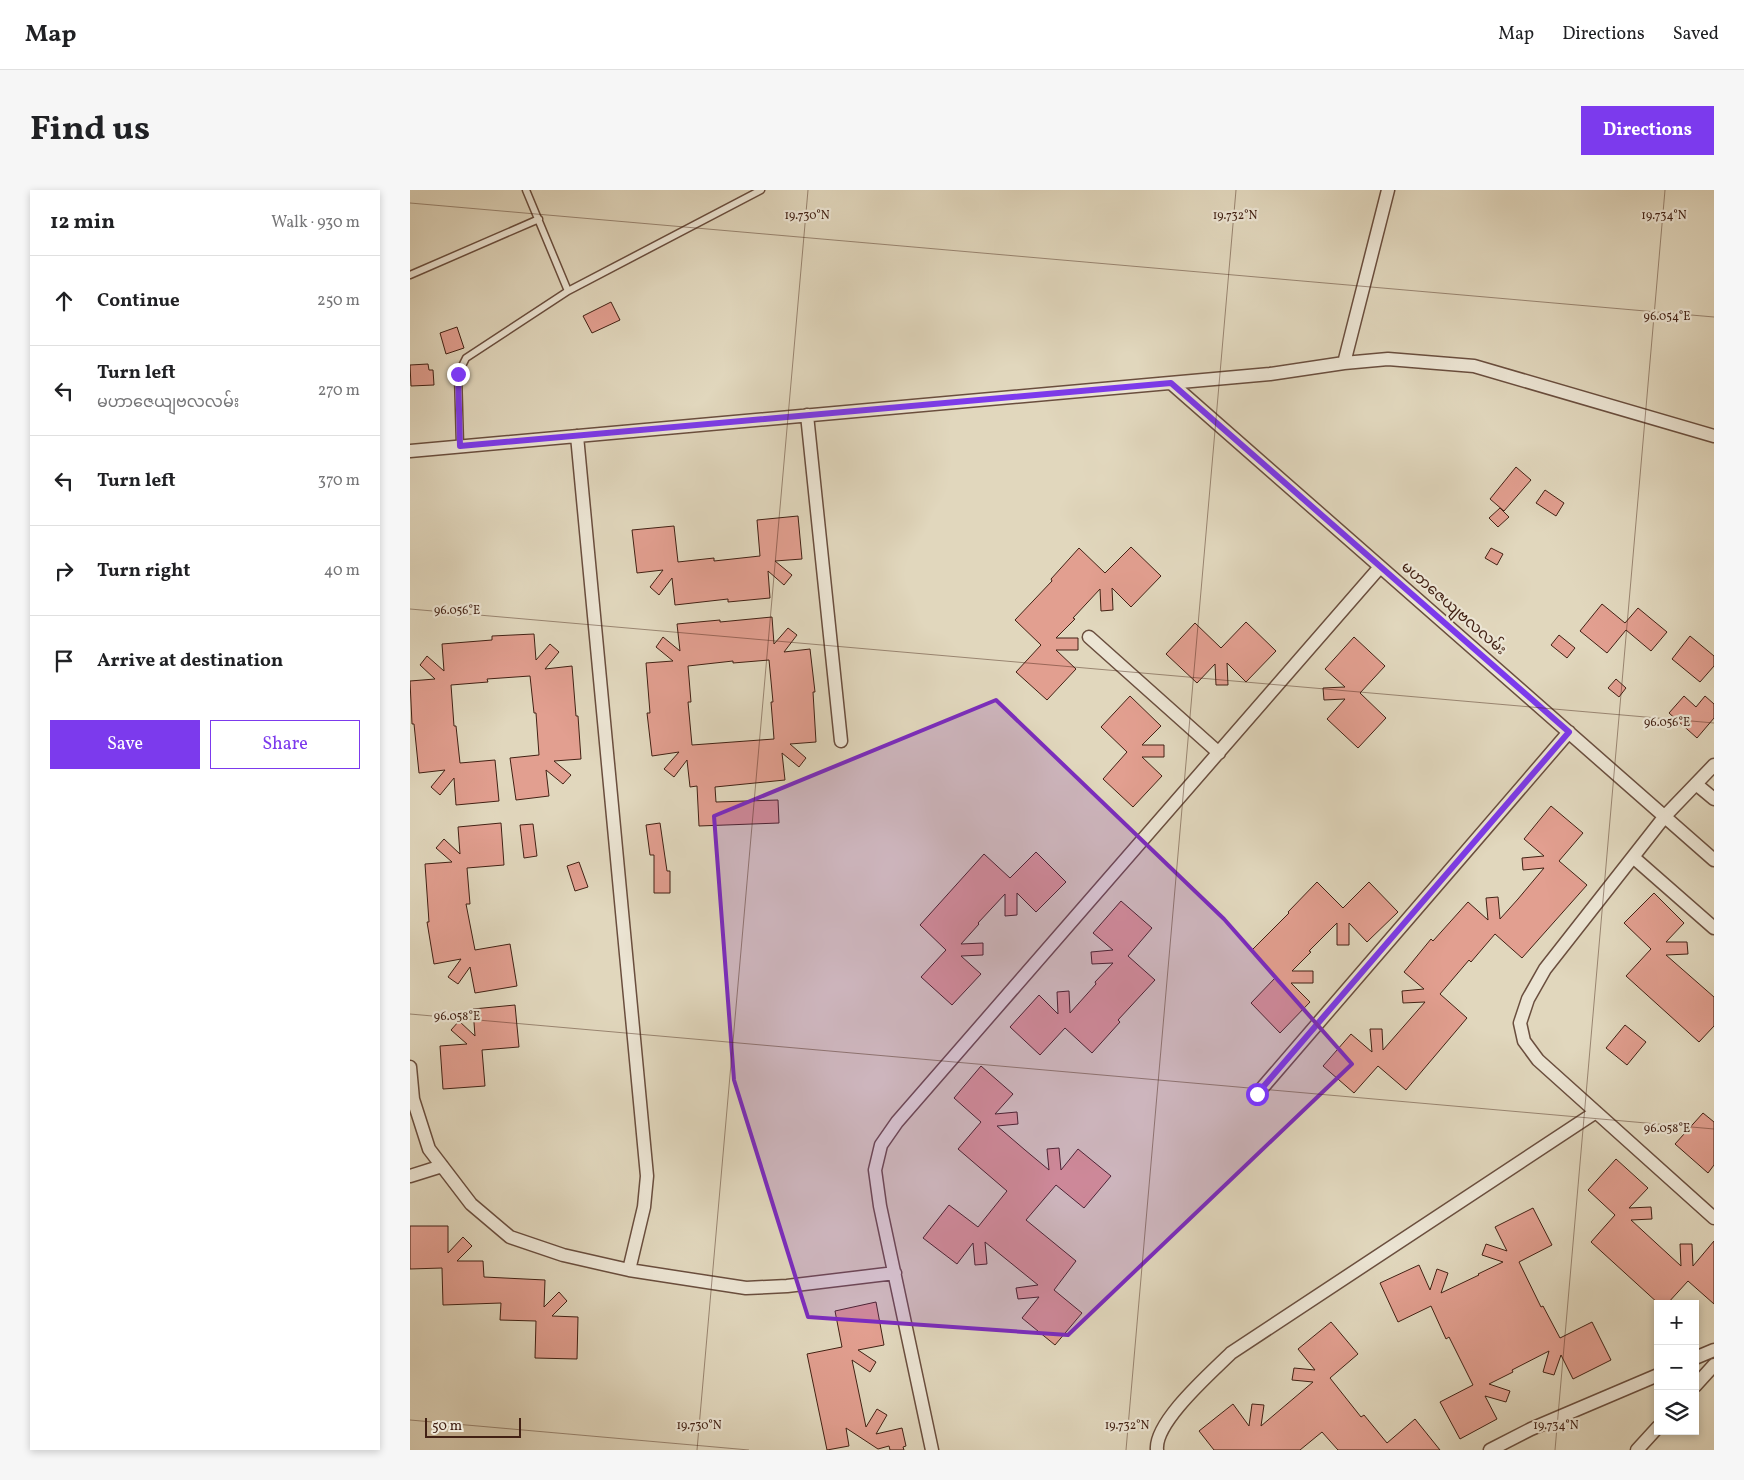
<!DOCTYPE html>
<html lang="en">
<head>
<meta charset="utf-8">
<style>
  body { margin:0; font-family:Vollkorn,"Noto Sans Myanmar",serif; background:#f6f6f6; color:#202124 }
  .controls { position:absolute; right:15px; bottom:15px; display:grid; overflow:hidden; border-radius:0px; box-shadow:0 2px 8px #0003 }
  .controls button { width:45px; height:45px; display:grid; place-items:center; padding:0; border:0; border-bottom:1px solid #e0e0e0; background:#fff; color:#202124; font:25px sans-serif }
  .scale { position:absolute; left:15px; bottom:12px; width:96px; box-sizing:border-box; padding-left:5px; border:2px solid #422114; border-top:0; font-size:14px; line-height:18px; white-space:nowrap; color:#422114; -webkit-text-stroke:4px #ece5d4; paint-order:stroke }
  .stop { position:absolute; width:15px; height:15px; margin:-11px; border:4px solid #7c3aed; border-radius:50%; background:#fff }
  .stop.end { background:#7c3aed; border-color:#fff; box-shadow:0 1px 5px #0008 }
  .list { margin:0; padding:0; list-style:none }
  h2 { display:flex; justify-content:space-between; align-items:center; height:65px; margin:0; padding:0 20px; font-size:21px }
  h2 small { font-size:16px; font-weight:400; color:#757577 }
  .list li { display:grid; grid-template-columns:32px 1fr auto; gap:15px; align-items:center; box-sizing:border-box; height:90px; padding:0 20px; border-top:1px solid #e0e0e0 }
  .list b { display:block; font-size:19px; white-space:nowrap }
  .list p { margin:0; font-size:16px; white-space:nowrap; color:#757577 }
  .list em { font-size:16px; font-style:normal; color:#757577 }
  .actions { display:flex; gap:10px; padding:15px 20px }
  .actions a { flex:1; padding:11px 0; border:1px solid #7c3aed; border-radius:0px; text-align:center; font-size:18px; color:#7c3aed }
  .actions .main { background:#7c3aed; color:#fff }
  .icon { flex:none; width:28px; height:28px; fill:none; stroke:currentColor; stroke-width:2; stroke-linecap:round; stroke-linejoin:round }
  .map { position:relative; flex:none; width:1304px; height:1260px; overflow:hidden; border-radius:0px }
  header { display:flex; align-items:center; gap:30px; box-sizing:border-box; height:70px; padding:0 25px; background:#fff; border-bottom:1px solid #e0e0e0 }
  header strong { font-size:24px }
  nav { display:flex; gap:28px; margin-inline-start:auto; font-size:18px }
  .intro { display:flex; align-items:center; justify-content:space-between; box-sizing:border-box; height:120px; padding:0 30px }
  h1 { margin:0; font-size:35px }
  .button { padding:12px 22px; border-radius:0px; background:#7c3aed; color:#fff; font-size:18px; font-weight:700 }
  main { display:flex; gap:30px; padding:0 30px }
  aside { flex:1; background:#fff; border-radius:0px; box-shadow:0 2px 8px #0003 }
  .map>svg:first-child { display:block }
  .building { fill:#e29f90; stroke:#422114; fill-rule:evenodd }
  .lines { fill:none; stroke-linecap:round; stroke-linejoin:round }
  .service-casing { stroke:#6a4e3e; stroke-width:9 }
  .minor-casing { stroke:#6a4e3e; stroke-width:15 }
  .service { stroke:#ece5d4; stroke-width:6 }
  .minor { stroke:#ece5d4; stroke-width:12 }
  .route { stroke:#7c3aed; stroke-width:6 }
  .marked { fill:#7b2cbf; fill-opacity:0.2; stroke:#7b2cbf; stroke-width:4; stroke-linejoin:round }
  .ticks { fill:none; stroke:#422114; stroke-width:1; stroke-opacity:0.45 }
  .labels { text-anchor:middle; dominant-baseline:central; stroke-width:4.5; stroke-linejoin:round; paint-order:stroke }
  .street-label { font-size:15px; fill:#422114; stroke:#ece5d4 }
  .ticks-label { font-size:12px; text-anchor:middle; fill:#422114; stroke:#ece5d4; stroke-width:4.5; stroke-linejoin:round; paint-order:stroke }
</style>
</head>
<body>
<header>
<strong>Map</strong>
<nav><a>Map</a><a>Directions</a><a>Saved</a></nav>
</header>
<div class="intro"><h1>Find us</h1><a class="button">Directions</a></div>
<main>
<aside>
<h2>12 min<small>Walk · 930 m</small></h2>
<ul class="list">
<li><svg class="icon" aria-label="ahead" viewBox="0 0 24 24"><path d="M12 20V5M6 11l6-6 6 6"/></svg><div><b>Continue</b></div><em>250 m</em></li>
<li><svg class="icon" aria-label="left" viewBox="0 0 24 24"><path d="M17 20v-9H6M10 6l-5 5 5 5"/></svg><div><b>Turn left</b><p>မဟာဇေယျဗလလမ်း</p></div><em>270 m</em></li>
<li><svg class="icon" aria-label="left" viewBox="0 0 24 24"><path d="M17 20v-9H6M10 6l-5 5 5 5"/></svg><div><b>Turn left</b></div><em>370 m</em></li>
<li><svg class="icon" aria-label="right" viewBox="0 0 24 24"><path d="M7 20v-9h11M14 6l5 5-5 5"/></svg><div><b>Turn right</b></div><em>40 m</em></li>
<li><svg class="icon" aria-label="arrive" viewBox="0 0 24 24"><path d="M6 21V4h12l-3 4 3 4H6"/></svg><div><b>Arrive at destination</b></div></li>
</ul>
<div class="actions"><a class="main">Save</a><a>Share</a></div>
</aside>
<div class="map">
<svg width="1304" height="1260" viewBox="0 0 1304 1260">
  <rect width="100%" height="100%" fill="#e1d7bd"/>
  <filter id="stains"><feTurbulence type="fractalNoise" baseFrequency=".004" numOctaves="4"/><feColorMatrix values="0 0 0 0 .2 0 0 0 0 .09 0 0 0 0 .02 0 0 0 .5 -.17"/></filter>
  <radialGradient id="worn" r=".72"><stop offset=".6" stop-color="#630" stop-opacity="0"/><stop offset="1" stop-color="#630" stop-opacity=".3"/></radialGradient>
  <path class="building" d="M 201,112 L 210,130 L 182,143 L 173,126 Z
    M 47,137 L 54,158 L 36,164 L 30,143 Z
    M 18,174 L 19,180 L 23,180 L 24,195 L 1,196 L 0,175 Z
    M 1106,277 L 1121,290 L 1094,321 L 1080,309 Z
    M 1135,300 L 1154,313 L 1146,326 L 1126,313 Z
    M 1090,318 L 1099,327 L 1088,337 L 1079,328 Z
    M 388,326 L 392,369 L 365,371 L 382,385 L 374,395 L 358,381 L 360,408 L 318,412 L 318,409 L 265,415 L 262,388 L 249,405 L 240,397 L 253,380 L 227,383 L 222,340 L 264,336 L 268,372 L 304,368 L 304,371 L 350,366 L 347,330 Z
    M 721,357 L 751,386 L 721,417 L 702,398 L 703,420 L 691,421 L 690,399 L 663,428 L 665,429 L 646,448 L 668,448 L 668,460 L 646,460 L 666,479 L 637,510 L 606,482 L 631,455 L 605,430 L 642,391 L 641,389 L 669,358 L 695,383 Z
    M 1081,358 L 1093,364 L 1087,375 L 1075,368 Z
    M 1192,414 L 1215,433 L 1228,418 L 1257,442 L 1241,461 L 1216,440 L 1197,463 L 1170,441 Z
    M 362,427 L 364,454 L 378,438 L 387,445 L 374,462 L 400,459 L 405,502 L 403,502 L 406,552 L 380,554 L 396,568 L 389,577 L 372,563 L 375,590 L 305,597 L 306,612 L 368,610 L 369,633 L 289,636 L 287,596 L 280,597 L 277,570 L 264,587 L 254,579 L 269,562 L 242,566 L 237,523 L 240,523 L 236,473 L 263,471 L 246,457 L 253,447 L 270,461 L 267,434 L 310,430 L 310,432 ZM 359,470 L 363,512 L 361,512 L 364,549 L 282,555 L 278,512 L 281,512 L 278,476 L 323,471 L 323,473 Z
    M 836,432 L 866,461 L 836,492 L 817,473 L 818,495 L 806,495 L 805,474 L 787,493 L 756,464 L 785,433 L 811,458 Z
    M 124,444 L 126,470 L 140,454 L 149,462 L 135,479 L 162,476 L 166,526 L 168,526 L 171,569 L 144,571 L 161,585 L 153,594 L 136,580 L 139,606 L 106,610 L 100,568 L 129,565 L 126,523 L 124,523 L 120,486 L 77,489 L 78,492 L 41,495 L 44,536 L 46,536 L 50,573 L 85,570 L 89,611 L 46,615 L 44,588 L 30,605 L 21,597 L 35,580 L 9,583 L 4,534 L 2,534 L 0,491 L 25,489 L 10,475 L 17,466 L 34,481 L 32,454 L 82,450 L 82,446 Z
    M 1149,445 L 1165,458 L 1157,468 L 1141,455 Z
    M 1280,446 L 1304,466 L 1304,476 L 1290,492 L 1262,469 Z
    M 944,447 L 975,476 L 950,503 L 976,528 L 948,558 L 917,529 L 935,509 L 914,510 L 913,498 L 935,497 L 915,479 Z
    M 1206,489 L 1216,498 L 1209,507 L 1198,498 Z
    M 720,506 L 751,536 L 732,555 L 754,555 L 754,567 L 732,567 L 752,586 L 723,617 L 693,589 L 717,562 L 691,537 Z
    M 1274,506 L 1286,517 L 1295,506 L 1304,514 L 1304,528 L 1287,548 L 1259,523 Z
    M 1141,616 L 1173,643 L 1149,671 L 1177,695 L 1112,768 L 1085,744 L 1061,772 L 1059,770 L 1030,804 L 1057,828 L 996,900 L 968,876 L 944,903 L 913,876 L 941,844 L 962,862 L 960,839 L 972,839 L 973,860 L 1015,812 L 993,813 L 992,801 L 1014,799 L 994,782 L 1021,749 L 1023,751 L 1058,712 L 1078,730 L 1076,708 L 1088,707 L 1090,729 L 1108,709 L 1134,678 L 1113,680 L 1112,668 L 1134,666 L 1114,649 Z
    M 91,633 L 94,675 L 57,678 L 60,714 L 56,714 L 65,760 L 100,754 L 107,796 L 65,803 L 60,777 L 48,794 L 38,787 L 51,769 L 24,774 L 17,732 L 19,732 L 15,674 L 42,672 L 26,658 L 34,649 L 50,664 L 48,637 Z
    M 250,633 L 257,681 L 260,681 L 260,703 L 244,703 L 244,665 L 240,665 L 236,635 Z
    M 123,634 L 127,666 L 114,668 L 110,635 Z
    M 626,662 L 656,692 L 626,722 L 607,703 L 607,725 L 595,726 L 595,704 L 568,733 L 569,734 L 551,754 L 573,753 L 573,765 L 551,766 L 571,784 L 542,815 L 511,787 L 536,760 L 510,735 L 574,664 L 600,688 Z
    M 169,672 L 178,697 L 165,701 L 157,676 Z
    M 907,692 L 933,718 L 959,692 L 988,722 L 957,752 L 939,733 L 939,755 L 927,755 L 927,733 L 899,761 L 901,762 L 882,781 L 903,781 L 903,793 L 881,793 L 900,812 L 870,843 L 841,813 L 866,787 L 841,761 L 879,723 L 878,722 Z
    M 1244,703 L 1274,733 L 1256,752 L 1277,752 L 1278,764 L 1256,765 L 1304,807 L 1304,836 L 1289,852 L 1216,786 L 1241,759 L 1214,733 Z
    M 711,711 L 742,738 L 718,766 L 745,790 L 708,830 L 710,832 L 682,863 L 655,838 L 630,865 L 600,837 L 629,805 L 648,824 L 647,802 L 659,801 L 660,823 L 686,794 L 685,792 L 703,773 L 682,774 L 681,762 L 703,760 L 683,743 Z
    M 105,815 L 109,857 L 72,860 L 75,896 L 33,899 L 30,856 L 57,854 L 41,840 L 49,831 L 65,846 L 63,819 Z
    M 1215,835 L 1236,852 L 1217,875 L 1196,858 Z
    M 571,876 L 603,904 L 585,924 L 607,922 L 608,934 L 587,936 L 615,960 L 639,980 L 637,959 L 649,958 L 651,980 L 668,959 L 701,986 L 674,1018 L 646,995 L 616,1030 L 666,1071 L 644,1100 L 672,1123 L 645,1155 L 612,1128 L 629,1107 L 608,1109 L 606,1098 L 628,1095 L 575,1052 L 577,1074 L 565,1075 L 563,1053 L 547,1074 L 513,1048 L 539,1015 L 568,1037 L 597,1001 L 548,959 L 571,932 L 544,908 Z
    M 1293,923 L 1304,932 L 1304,975 L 1298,983 L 1265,954 Z
    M 1206,969 L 1238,998 L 1219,1018 L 1241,1017 L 1242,1029 L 1221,1030 L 1271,1076 L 1270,1054 L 1282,1054 L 1283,1076 L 1304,1051 L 1304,1114 L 1278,1091 L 1257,1114 L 1249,1114 L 1181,1052 L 1205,1025 L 1178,1000 Z
    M 1123,1018 L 1142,1055 L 1109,1072 L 1131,1117 L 1133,1116 L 1150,1148 L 1182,1132 L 1201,1170 L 1163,1189 L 1151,1165 L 1144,1185 L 1133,1182 L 1139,1161 L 1102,1180 L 1103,1182 L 1079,1194 L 1100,1201 L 1096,1212 L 1075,1206 L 1087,1229 L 1050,1249 L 1030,1212 L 1063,1195 L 1039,1147 L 1036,1149 L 1021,1116 L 988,1132 L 970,1093 L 1009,1075 L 1020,1100 L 1027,1079 L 1038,1083 L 1031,1103 L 1069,1085 L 1068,1084 L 1093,1072 L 1072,1065 L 1076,1054 L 1097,1061 L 1085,1037 Z
    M 0,1036 L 38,1036 L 38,1063 L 53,1047 L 62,1056 L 47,1071 L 73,1071 L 74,1087 L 135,1090 L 134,1117 L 149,1102 L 157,1111 L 142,1126 L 168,1127 L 167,1169 L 125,1168 L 126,1131 L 90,1130 L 91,1113 L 33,1115 L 32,1078 L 0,1079 Z
    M 466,1112 L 474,1155 L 448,1160 L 466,1172 L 460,1182 L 442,1170 L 456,1237 L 467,1219 L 477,1225 L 466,1244 L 492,1238 L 496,1256 L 493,1257 L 494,1260 L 480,1260 L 479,1256 L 468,1259 L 436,1238 L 439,1256 L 417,1260 L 397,1164 L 432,1157 L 425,1121 Z
    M 921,1132 L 948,1164 L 920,1188 L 951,1227 L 954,1225 L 977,1253 L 1005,1229 L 1030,1260 L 928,1260 L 912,1242 L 890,1260 L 804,1260 L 789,1241 L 823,1214 L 839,1236 L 842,1214 L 854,1215 L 851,1236 L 903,1192 L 882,1190 L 884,1178 L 905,1180 L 888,1159 Z"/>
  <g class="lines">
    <g class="service-casing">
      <path id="service" d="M 0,85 L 129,29
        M 158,101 L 351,0
        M 50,256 L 48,184 L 56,168 L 158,101 L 116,0"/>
    </g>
    <g class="minor-casing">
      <path id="minor" d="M 934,173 L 978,0
        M 761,193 L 1304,670
        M 397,225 L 431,551
        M 167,246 L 237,986 L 234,1017 L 219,1080
        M 0,261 L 860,184 L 934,173 L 978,169 L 1064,176 L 1304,246
        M 679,447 L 809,563
        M 1304,575 L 1255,626 L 1135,779 L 1118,809 L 1110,833 L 1114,851 L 1128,870 L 1304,1028
        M 1286,594 L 1304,609
        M 1223,667 L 1304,738
        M 0,877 L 3,909 L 19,959 L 61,1014 L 100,1047 L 153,1065 L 219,1080 L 336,1098 L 377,1096 L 485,1083
        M 847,904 L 1159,542
        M 0,986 L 32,976
        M 1285,1168 L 1304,1160
        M 1285,1196 L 1304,1175
        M 522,1260 L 470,1016 L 465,980 L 471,955 L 487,932 L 970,377
        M 747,1260 C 744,1232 802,1182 821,1163 L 1186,922
        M 1080,1260 L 1121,1239 L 1248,1185
        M 1227,1260 L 1248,1237"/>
    </g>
    <use href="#service" class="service"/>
    <use href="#minor" class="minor"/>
  </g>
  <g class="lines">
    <path class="route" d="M 48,184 L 50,256 L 761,193 L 1159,542 L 847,904"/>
  </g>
  <path class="marked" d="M 586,510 L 814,729 L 942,874 L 658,1145 L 398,1127 L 324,890 L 304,626 Z"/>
  <path class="ticks" d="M 0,13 L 1304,127M 0,419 L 1304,533M 0,824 L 1304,939M 0,1230 L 339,1260M 287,1260 L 398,0M 716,1260 L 826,0M 1145,1260 L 1255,0"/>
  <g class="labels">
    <g class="street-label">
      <text transform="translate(1043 419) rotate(41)">မဟာဇေယျဗလလမ်း</text>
    </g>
  </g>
  <g class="ticks-label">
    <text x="397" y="29">19.730°N</text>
    <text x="825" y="29">19.732°N</text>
    <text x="1254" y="29">19.734°N</text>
    <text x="1257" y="130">96.054°E</text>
    <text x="47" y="424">96.056°E</text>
    <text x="1257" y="536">96.056°E</text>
    <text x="47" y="830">96.058°E</text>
    <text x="1257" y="942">96.058°E</text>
    <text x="289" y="1239">19.730°N</text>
    <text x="717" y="1239">19.732°N</text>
    <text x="1146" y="1239">19.734°N</text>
  </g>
  <rect width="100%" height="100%" filter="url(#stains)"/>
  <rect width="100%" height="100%" fill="url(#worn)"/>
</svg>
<div class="controls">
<button>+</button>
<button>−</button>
<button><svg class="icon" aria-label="layers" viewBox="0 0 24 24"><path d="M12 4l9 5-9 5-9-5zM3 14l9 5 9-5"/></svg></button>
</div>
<div class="scale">50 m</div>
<div class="stop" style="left:847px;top:904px"></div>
<div class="stop end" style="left:48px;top:184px"></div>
</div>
</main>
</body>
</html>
